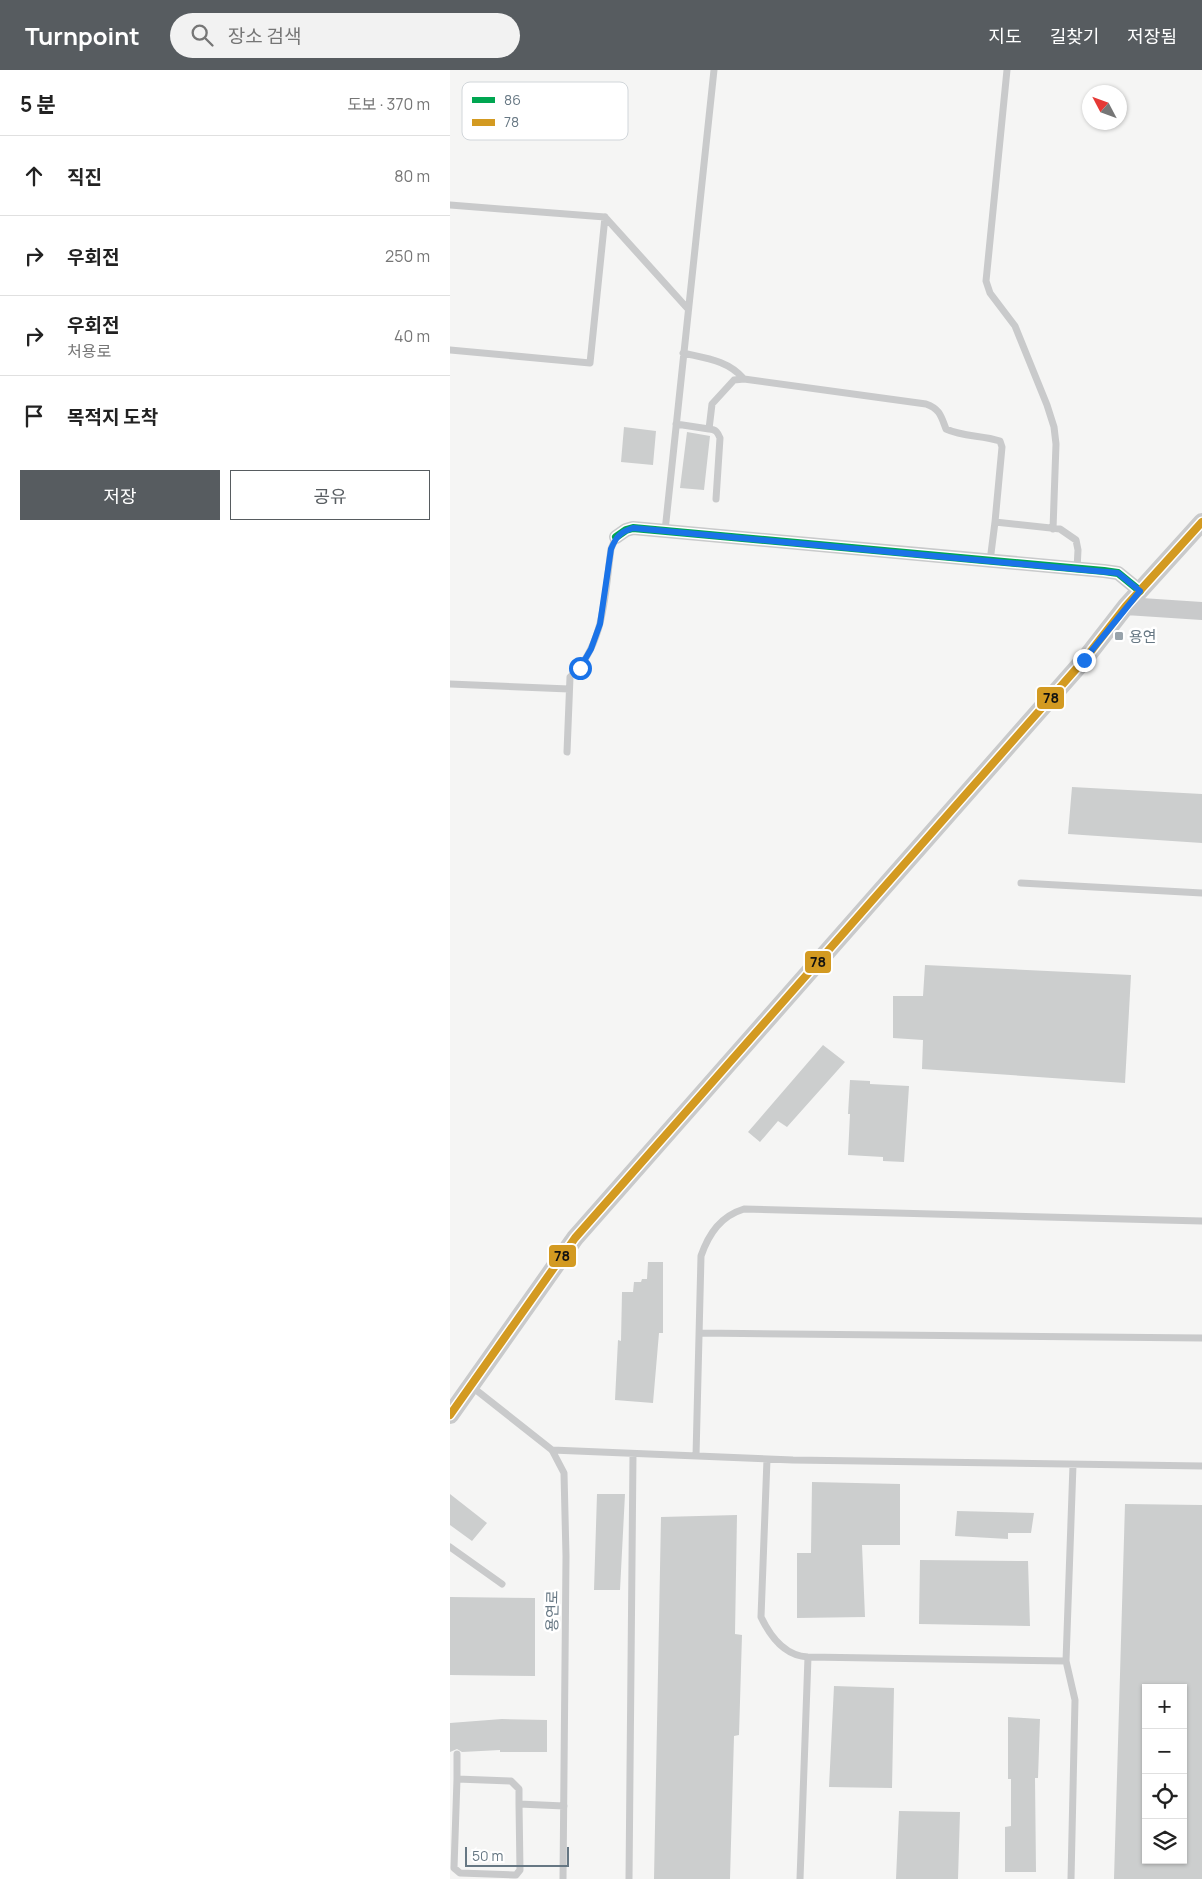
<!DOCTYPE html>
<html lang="ko">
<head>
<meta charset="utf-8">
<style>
  body { margin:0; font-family:Manrope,"Noto Sans KR",sans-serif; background:#f2f2f2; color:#222 }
  .controls { position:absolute; right:15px; bottom:15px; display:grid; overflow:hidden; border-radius:0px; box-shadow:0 1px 4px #0004 }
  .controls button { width:45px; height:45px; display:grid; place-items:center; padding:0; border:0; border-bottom:1px solid #e0e0e0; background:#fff; color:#222; font:25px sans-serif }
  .compass { position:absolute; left:632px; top:15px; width:45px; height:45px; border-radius:50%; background:#fff; box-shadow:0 1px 4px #0004; rotate:311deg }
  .scale { position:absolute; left:15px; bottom:12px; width:104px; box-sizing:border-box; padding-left:5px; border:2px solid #667783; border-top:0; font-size:14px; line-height:18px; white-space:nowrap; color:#667783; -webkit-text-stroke:4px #fff; paint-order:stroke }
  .stop { position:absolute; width:15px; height:15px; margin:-11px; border:4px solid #1a73e8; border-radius:50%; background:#fff }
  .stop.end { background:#1a73e8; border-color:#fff; box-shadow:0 1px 5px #0008 }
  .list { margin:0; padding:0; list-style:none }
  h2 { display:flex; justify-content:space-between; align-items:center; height:65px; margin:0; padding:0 20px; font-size:21px }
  h2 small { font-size:16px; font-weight:400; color:#767676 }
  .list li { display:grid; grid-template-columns:32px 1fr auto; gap:15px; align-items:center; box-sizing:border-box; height:80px; padding:0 20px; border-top:1px solid #e0e0e0 }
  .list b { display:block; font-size:19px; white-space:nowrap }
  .list p { margin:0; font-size:16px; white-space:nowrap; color:#767676 }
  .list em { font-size:16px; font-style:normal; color:#767676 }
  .actions { display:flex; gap:10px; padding:15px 20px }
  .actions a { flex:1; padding:11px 0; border:1px solid #575c60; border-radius:0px; text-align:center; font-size:18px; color:#575c60 }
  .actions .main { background:#575c60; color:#fff }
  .icon { flex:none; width:28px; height:28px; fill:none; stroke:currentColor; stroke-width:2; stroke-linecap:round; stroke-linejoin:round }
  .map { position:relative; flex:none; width:752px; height:1809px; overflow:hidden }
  header { display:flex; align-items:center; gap:30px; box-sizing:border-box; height:70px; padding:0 25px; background:#575c60; color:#fff }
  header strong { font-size:24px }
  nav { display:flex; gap:28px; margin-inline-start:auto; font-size:18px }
  .search { width:350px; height:45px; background:#f2f2f2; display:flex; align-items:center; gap:12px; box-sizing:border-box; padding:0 18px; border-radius:28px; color:#767676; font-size:19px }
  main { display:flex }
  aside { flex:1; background:#fff }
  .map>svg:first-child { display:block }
  .building { fill:#cccece; fill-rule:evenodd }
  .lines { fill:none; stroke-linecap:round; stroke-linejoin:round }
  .service { stroke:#c9cacb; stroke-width:7 }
  .minor { stroke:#c9cacb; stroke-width:14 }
  .tertiary { stroke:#c9cacb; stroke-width:18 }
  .bus-1-casing { stroke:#fff; stroke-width:11 }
  .bus-2-casing { stroke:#fff; stroke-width:11 }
  .bus-1 { stroke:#00a651; stroke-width:8 }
  .bus-2 { stroke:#d39a21; stroke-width:8 }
  .route { stroke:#1a73e8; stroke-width:6 }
  .poi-dot { fill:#98a3ab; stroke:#fff; stroke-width:2 }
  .labels { text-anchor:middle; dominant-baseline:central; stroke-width:5; stroke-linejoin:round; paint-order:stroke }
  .poi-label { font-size:15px; fill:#667783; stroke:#fff; text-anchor:start }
  .street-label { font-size:15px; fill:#667783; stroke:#fff }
  .key { fill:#fff; stroke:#d1d6da; stroke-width:1 }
  .key-label { font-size:14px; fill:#667783 }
  .line-badge { stroke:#fff; stroke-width:2 }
  .pale-badge-label { font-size:14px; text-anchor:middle; font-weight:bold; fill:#111 }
</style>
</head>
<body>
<header>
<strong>Turnpoint</strong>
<div class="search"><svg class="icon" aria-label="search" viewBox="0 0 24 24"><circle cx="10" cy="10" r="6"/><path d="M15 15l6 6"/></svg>장소 검색</div>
<nav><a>지도</a><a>길찾기</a><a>저장됨</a></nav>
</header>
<main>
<aside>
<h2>5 분<small>도보 · 370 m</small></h2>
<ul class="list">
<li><svg class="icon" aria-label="ahead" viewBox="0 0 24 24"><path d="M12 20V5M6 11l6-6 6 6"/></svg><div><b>직진</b></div><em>80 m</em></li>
<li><svg class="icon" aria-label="right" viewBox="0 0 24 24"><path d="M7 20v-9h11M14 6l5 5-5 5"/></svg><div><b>우회전</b></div><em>250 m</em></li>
<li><svg class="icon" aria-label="right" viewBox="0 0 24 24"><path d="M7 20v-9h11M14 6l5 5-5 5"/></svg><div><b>우회전</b><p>처용로</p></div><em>40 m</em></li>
<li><svg class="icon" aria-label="arrive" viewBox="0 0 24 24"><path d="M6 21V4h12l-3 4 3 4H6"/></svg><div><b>목적지 도착</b></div></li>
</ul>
<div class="actions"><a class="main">저장</a><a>공유</a></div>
</aside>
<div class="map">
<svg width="752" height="1809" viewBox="0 0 752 1809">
  <rect width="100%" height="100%" fill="#f5f5f4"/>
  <path class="building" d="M 174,357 L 206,361 L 203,395 L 171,392 Z
    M 237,362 L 260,366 L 254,420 L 230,418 Z
    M 622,717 L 752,724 L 752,773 L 618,764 Z
    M 475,895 L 681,905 L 675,1013 L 472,999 L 473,970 L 443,968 L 443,926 L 473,926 Z
    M 373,975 L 395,992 L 337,1057 L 328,1051 L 310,1072 L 298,1062 Z
    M 400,1010 L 420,1011 L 420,1014 L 459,1016 L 454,1092 L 433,1091 L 433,1087 L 398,1085 L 400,1044 L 398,1044 Z
    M 198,1192 L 213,1192 L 213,1263 L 209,1263 L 203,1333 L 165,1330 L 168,1270 L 171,1271 L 172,1222 L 183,1222 L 184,1212 L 191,1212 L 192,1209 L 197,1209 Z
    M 362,1412 L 450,1414 L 450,1475 L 412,1475 L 415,1547 L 347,1548 L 347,1483 L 361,1483 Z
    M 0,1424 L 37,1453 L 22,1471 L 0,1455 Z
    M 147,1424 L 175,1424 L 170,1520 L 144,1520 Z
    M 675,1434 L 752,1435 L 752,1809 L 664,1809 ZM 696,1618 L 733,1618 L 733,1790 L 696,1790 Z
    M 507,1441 L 584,1443 L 581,1463 L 558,1463 L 558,1469 L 505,1466 Z
    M 287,1445 L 285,1564 L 292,1565 L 289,1665 L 284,1666 L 280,1809 L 204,1809 L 211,1447 Z
    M 470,1490 L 578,1491 L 580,1556 L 469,1554 Z
    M 0,1527 L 85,1528 L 85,1606 L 0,1605 Z
    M 384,1616 L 444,1618 L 442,1718 L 379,1717 Z
    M 558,1647 L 590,1649 L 588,1708 L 585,1708 L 586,1802 L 555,1802 L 555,1757 L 561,1756 L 561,1709 L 558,1709 Z
    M 52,1649 L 97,1650 L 97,1682 L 50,1682 L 50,1680 L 12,1682 L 7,1679 L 0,1682 L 0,1653 Z
    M 449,1741 L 510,1742 L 508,1809 L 446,1809 Z"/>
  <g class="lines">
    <path class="service" d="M 557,0 L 536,211 L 540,223 L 565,256 L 597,335 L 604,357 L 606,374 L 603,459
      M 0,135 L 155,147 L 140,293 L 0,280
      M 155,147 L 238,239
      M 233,283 C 255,288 278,290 294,309 L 476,334 C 490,339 491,346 496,359 C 513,367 532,365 550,371 L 552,377 L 545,452
      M 226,354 L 259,359 L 262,334 L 284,310 L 294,309
      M 259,359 C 266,359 268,363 270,368 L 266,429
      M 215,461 L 264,0
      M 540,491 L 545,452 L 610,459 L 626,470 L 628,480 L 627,499
      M 0,614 L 119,619
      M 117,682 L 120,607 C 155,576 155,522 161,479 L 166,467
      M 571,813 L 752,823
      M 249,1263 L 752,1268
      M 21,1316 L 102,1380 L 114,1403 L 116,1486 L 113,1809
      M 102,1380 L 343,1390 L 752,1396
      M 246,1386 L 251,1186 C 259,1163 271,1146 294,1139 L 752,1151
      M 317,1389 L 311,1547 C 320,1566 335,1586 358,1587 L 616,1591 L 623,1395
      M 0,1477 L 52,1514
      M 616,1591 L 625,1630 L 621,1809
      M 7,1684 L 7,1709 L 61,1711 L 69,1719 L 69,1734 L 114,1736
      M 7,1709 L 4,1798 L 10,1803 L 64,1805 L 66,1805 L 70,1800 L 69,1734
      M 179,1809 L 183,1384
      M 350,1809 L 358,1587"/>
    <path class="minor" d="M 166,467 L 176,460 L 183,458 L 654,501 L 668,503 L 690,521"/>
    <path class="tertiary" d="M 676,536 L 752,541
      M 0,1345 L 125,1168 L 634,590 L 676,536 L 752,452"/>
    <g class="bus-1-casing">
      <path id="bus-1" d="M 166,467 L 176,460 L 183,458 L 654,501 L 668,503 L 690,521"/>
    </g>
    <g class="bus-2-casing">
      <path id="bus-2" d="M 0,1345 L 125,1168 L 634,590 L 676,536 L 752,452"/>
    </g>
    <use href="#bus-1" class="bus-1"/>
    <use href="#bus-2" class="bus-2"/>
  </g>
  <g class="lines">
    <path class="route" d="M 130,598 L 141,579 L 150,554 L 161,479 C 166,467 170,462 183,458 L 668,503 L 690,521 L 634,590"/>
  </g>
  <rect class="poi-dot" x="664" y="561" width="10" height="10" rx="2.5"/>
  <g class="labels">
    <g class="poi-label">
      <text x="679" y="566">용연</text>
    </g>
    <g class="street-label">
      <text transform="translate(102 1541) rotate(-89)">용연로</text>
    </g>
  </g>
  <rect x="12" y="12" width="166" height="58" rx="8" class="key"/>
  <rect x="22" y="27" width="23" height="6" fill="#00a651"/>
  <rect x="22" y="49" width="23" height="7" fill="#d39a21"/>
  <g class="key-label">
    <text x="54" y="35">86</text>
    <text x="54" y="57">78</text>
  </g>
  <g class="line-badge">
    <rect x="586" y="616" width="29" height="24" rx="5" fill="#d39a21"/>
    <rect x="354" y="880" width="28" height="24" rx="5" fill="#d39a21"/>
    <rect x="98" y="1174" width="29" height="24" rx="5" fill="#d39a21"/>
  </g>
  <g class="pale-badge-label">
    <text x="601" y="633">78</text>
    <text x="368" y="897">78</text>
    <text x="112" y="1191">78</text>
  </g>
</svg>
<div class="controls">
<button>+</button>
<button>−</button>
<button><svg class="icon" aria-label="locate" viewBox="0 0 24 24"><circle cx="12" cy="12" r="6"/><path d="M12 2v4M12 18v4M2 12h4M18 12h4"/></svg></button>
<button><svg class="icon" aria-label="layers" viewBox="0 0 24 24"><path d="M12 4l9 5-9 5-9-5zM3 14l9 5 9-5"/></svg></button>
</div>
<svg class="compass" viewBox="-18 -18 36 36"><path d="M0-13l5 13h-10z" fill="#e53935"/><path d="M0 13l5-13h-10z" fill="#767676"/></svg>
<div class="scale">50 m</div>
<div class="stop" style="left:130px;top:598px"></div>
<div class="stop end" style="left:634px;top:590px"></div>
</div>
</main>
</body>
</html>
